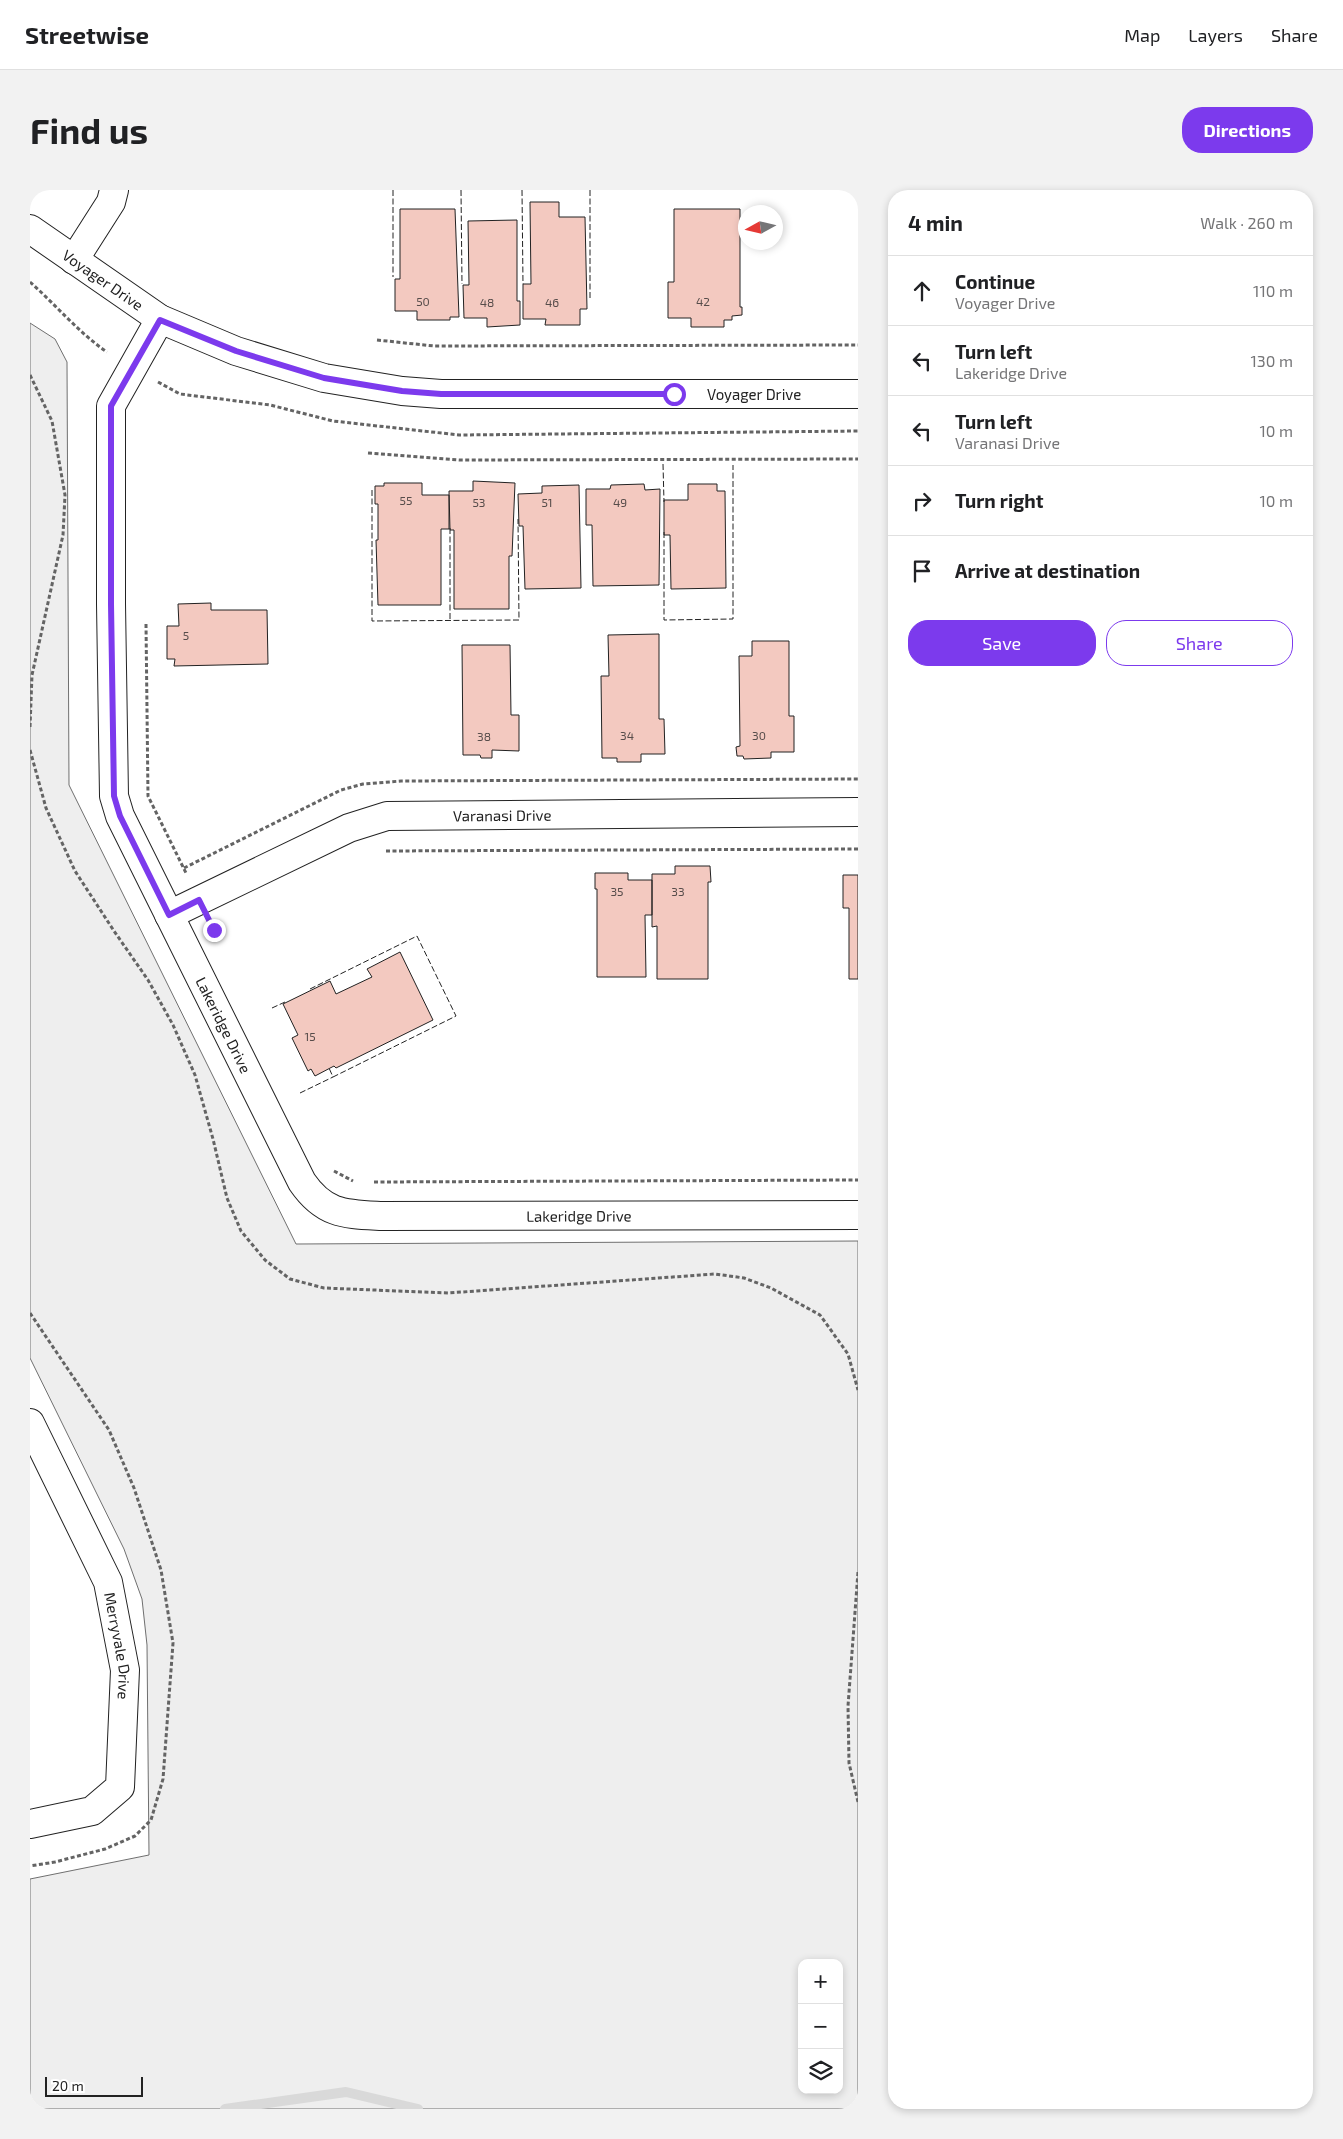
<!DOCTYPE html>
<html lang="en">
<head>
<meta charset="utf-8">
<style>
  body { margin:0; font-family:"Exo 2",sans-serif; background:#f2f2f2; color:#202124 }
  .controls { position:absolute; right:15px; bottom:15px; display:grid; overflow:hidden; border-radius:10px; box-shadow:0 2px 8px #0003 }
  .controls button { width:45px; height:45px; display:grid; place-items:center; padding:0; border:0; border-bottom:1px solid #e0e0e0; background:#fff; color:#202124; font:25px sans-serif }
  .compass { position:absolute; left:708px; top:15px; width:45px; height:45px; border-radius:50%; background:#fff; box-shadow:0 2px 8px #0003; rotate:262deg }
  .scale { position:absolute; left:15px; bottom:12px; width:98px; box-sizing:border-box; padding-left:5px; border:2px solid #222; border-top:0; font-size:14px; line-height:18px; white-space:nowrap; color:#222; -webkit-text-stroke:4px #fff; paint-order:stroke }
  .stop { position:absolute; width:15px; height:15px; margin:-11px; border:4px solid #7c3aed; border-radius:50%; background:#fff }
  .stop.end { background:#7c3aed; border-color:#fff; box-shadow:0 1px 5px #0008 }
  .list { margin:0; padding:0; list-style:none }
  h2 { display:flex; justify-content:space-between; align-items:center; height:65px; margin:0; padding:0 20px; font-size:21px }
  h2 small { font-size:16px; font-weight:400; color:#757577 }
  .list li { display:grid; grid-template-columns:32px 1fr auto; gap:15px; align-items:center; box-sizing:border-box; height:70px; padding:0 20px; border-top:1px solid #e0e0e0 }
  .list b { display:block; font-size:19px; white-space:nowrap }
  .list p { margin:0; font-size:16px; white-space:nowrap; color:#757577 }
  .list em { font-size:16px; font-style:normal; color:#757577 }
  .actions { display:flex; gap:10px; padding:15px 20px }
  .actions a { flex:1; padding:11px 0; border:1px solid #7c3aed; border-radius:20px; text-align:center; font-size:18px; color:#7c3aed }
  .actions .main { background:#7c3aed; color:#fff }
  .icon { flex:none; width:28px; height:28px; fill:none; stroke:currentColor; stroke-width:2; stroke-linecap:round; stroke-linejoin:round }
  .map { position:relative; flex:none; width:828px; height:1919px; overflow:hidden; border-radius:20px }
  header { display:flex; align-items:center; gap:30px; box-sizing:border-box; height:70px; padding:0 25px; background:#fff; border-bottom:1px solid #e0e0e0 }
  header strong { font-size:24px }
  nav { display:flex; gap:28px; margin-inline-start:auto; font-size:18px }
  .intro { display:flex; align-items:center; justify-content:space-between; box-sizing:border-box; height:120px; padding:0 30px }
  h1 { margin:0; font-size:35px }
  .button { padding:12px 22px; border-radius:20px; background:#7c3aed; color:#fff; font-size:18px; font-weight:700 }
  main { display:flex; gap:30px; padding:0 30px }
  aside { flex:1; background:#fff; border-radius:20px; box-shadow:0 2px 8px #0003 }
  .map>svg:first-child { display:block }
  .green { fill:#eee; stroke:#6f6f6f; fill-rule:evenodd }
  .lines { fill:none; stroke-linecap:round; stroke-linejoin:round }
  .stream { stroke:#d9d9d9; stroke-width:10 }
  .building { fill:#f3c9c0; stroke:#222 }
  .minor-casing { stroke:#222; stroke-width:30 }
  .tertiary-casing { stroke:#222; stroke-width:30 }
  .path { stroke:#646464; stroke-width:3; stroke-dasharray:4 2.5; stroke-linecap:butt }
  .minor { stroke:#fff; stroke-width:28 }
  .tertiary { stroke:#fff; stroke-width:28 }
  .fence { stroke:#222; stroke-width:1; stroke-dasharray:6 2.5; stroke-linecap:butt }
  .route { stroke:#7c3aed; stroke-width:6 }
  .labels { text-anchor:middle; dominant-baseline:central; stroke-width:4; stroke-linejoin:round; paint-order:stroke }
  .number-label { font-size:12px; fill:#564c4a }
  .street-label { font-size:15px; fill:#222; stroke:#fff }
</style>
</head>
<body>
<header>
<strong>Streetwise</strong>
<nav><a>Map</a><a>Layers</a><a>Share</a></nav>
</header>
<div class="intro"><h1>Find us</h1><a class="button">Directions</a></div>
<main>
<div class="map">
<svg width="828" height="1919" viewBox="0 0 828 1919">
  <rect width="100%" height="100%" fill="#fff"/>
  <path class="green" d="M 0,133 L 25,149 L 37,172 L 39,595 L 266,1054 L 828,1051 L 828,1919 L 0,1919 L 0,1689 L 119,1665 L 117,1455 L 112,1409 L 94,1359 L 0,1168 ZM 772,1773 L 809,1773 L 809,1900 L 772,1900 Z"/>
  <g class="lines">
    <path class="stream" d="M 195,1919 L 316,1902 L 388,1919"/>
  </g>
  <path class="building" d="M 500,12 L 529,12 L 529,27 L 555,27 L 557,119 L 550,119 L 550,135 L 515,135 L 516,129 L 493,129 L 493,94 L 501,94 Z
    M 370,19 L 425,19 L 429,127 L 420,127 L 420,130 L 387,130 L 387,121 L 365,121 L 365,89 L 370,89 Z
    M 644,19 L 710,19 L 710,117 L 712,117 L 712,125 L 702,126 L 702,130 L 694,130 L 694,137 L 661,137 L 661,128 L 638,128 L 638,92 L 644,92 Z
    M 487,30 L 487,111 L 490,111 L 490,135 L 457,137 L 457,128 L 434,128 L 433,95 L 439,95 L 438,31 Z
    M 443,291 L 485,293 L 482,366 L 479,366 L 479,419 L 424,419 L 424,340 L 420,340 L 419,301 L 443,301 Z
    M 354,293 L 392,293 L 392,305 L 419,305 L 419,339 L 411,339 L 411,415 L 348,415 L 346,350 L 348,350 L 348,314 L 345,314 L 345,296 L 354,296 Z
    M 614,294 L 615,300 L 630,299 L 629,395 L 563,396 L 562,335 L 556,335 L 556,299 L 580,299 L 581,295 Z
    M 658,294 L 687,294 L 687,301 L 695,301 L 696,398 L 641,399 L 640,345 L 634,345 L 634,310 L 658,310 Z
    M 549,295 L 551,398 L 495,399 L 493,336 L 489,336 L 488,304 L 512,303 L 512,296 Z
    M 181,413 L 181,420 L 237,420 L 238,474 L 144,476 L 145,469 L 137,469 L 137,436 L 149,436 L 148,414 Z
    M 629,444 L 629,529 L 634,529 L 635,564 L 611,564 L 611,572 L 587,572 L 587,568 L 572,568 L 571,486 L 579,486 L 578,445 Z
    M 722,451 L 759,451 L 759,526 L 764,526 L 764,562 L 741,562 L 741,568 L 714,569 L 713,566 L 707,566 L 706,557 L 710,556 L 709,466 L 722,466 Z
    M 432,455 L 480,455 L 481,525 L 489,525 L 489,561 L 462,560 L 462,568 L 451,568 L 450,565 L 433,565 Z
    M 645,676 L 680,676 L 681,692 L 678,692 L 678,789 L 627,789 L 627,736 L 622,737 L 622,684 L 645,684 Z
    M 565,683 L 598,683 L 598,690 L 622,690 L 622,725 L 615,725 L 616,787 L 567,787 L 567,699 L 565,699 Z
    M 813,685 L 828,685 L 828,789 L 819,789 L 819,718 L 813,718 Z
    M 370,762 L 403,830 L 306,878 L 304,876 L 285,886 L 281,879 L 278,881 L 262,848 L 268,845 L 253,814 L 300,791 L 306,804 L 342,787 L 337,779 Z"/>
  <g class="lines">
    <g class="minor-casing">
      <g id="minor">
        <path d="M 44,70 L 81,12 L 84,0"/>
        <path id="s1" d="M 130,129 L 81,216 L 81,414 L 84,606 L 90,626 L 272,992 C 294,1024 314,1024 350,1026 L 828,1025"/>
        <path id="s2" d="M 139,725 L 319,638 L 357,626 L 828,622"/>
        <path id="s3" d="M 0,1233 L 78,1392 L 95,1480 L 90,1597 L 62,1621 L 0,1634"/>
      </g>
    </g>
    <g class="tertiary-casing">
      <g id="tertiary">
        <path id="s4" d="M 0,39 L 130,129 L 206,161 L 294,188 L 372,201 L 411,204 L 828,204"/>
      </g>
    </g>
    <path class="path" d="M 0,92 C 26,115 49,143 77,162
      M 347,150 L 404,156 L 828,155
      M 0,185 L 22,231 L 35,305 L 33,345 L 2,485 L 0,537
      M 128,192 L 150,204 L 240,215 L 303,231 L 429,245 L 828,241
      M 338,263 L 429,270 L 828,269
      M 116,434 L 118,606 L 156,683
      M 0,560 L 16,618 L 45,681 L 84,741 L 118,790 L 143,835 L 165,885 L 183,949 L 197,1008 L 211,1041 L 235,1070 L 260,1089 L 294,1098 L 418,1103 L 685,1084 L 714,1088 L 741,1098 L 790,1125 L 818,1164 L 828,1200
      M 356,661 L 828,659
      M 154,678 L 311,600 L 333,594 L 371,591 L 828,589
      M 304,981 L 323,991
      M 344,992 L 828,990
      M 0,1123 L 79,1240 L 104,1298 L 131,1380 L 143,1453 L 133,1589 L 121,1630 L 105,1646 L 75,1659 L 25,1672 L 0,1676
      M 828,1382 L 818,1516 L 819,1573 L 828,1612"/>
    <use href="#minor" class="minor"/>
    <use href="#tertiary" class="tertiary"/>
    <path class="fence" d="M 363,0 L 363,87
      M 431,0 L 432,94
      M 492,0 L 493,94
      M 560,0 L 560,110
      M 633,274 L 634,312
      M 342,300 L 342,431 L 489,430 L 488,329
      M 420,338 L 420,430
      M 634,342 L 634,430 L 703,429 L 703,275
      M 280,799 L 387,746 L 426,826 L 303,887 L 299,878
      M 242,818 L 255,812
      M 270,903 L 303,887"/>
  </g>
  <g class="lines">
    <path class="route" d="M 184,740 L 169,710 L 139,725 L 90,626 L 84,606 L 81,414 L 81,216 L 130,130 L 206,161 L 294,188 L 372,201 L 411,204 L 644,204"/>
  </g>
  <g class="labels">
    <g class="number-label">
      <text x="393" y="111">50</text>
      <text x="673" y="111">42</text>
      <text x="457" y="112">48</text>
      <text x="522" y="112">46</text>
      <text x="376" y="310">55</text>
      <text x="449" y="312">53</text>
      <text x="517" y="312">51</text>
      <text x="590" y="312">49</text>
      <text x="156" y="445">5</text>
      <text x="597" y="545">34</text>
      <text x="729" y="545">30</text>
      <text x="454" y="546">38</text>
      <text x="587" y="701">35</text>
      <text x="648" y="701">33</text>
      <text x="280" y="846">15</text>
    </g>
    <g class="street-label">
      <text stroke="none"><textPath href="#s4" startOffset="89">Voyager Drive</textPath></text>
      <text stroke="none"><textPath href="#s4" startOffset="764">Voyager Drive</textPath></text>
      <text stroke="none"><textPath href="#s2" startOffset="355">Varanasi Drive</textPath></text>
      <text stroke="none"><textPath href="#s1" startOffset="744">Lakeridge Drive</textPath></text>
      <text stroke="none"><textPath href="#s1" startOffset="1208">Lakeridge Drive</textPath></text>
      <text stroke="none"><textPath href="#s3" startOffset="242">Merryvale Drive</textPath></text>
    </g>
  </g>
</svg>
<div class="controls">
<button>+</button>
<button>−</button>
<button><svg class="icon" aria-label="layers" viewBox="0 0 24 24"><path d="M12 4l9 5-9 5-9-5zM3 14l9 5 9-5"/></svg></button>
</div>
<svg class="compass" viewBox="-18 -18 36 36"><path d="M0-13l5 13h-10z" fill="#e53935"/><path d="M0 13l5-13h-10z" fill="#757577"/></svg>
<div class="scale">20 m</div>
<div class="stop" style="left:644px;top:204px"></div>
<div class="stop end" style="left:184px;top:740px"></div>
</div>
<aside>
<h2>4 min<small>Walk · 260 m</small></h2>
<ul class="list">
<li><svg class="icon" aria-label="ahead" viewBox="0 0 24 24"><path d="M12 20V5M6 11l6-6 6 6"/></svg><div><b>Continue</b><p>Voyager Drive</p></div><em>110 m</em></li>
<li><svg class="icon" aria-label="left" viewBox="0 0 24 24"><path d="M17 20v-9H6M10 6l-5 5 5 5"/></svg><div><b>Turn left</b><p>Lakeridge Drive</p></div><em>130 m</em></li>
<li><svg class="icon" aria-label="left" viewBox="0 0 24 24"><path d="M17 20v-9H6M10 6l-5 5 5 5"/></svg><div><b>Turn left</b><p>Varanasi Drive</p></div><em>10 m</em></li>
<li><svg class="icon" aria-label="right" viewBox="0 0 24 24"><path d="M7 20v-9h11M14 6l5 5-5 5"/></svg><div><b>Turn right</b></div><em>10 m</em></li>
<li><svg class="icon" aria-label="arrive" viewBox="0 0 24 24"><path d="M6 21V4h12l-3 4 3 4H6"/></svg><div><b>Arrive at destination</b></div></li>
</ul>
<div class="actions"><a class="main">Save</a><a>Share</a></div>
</aside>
</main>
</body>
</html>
